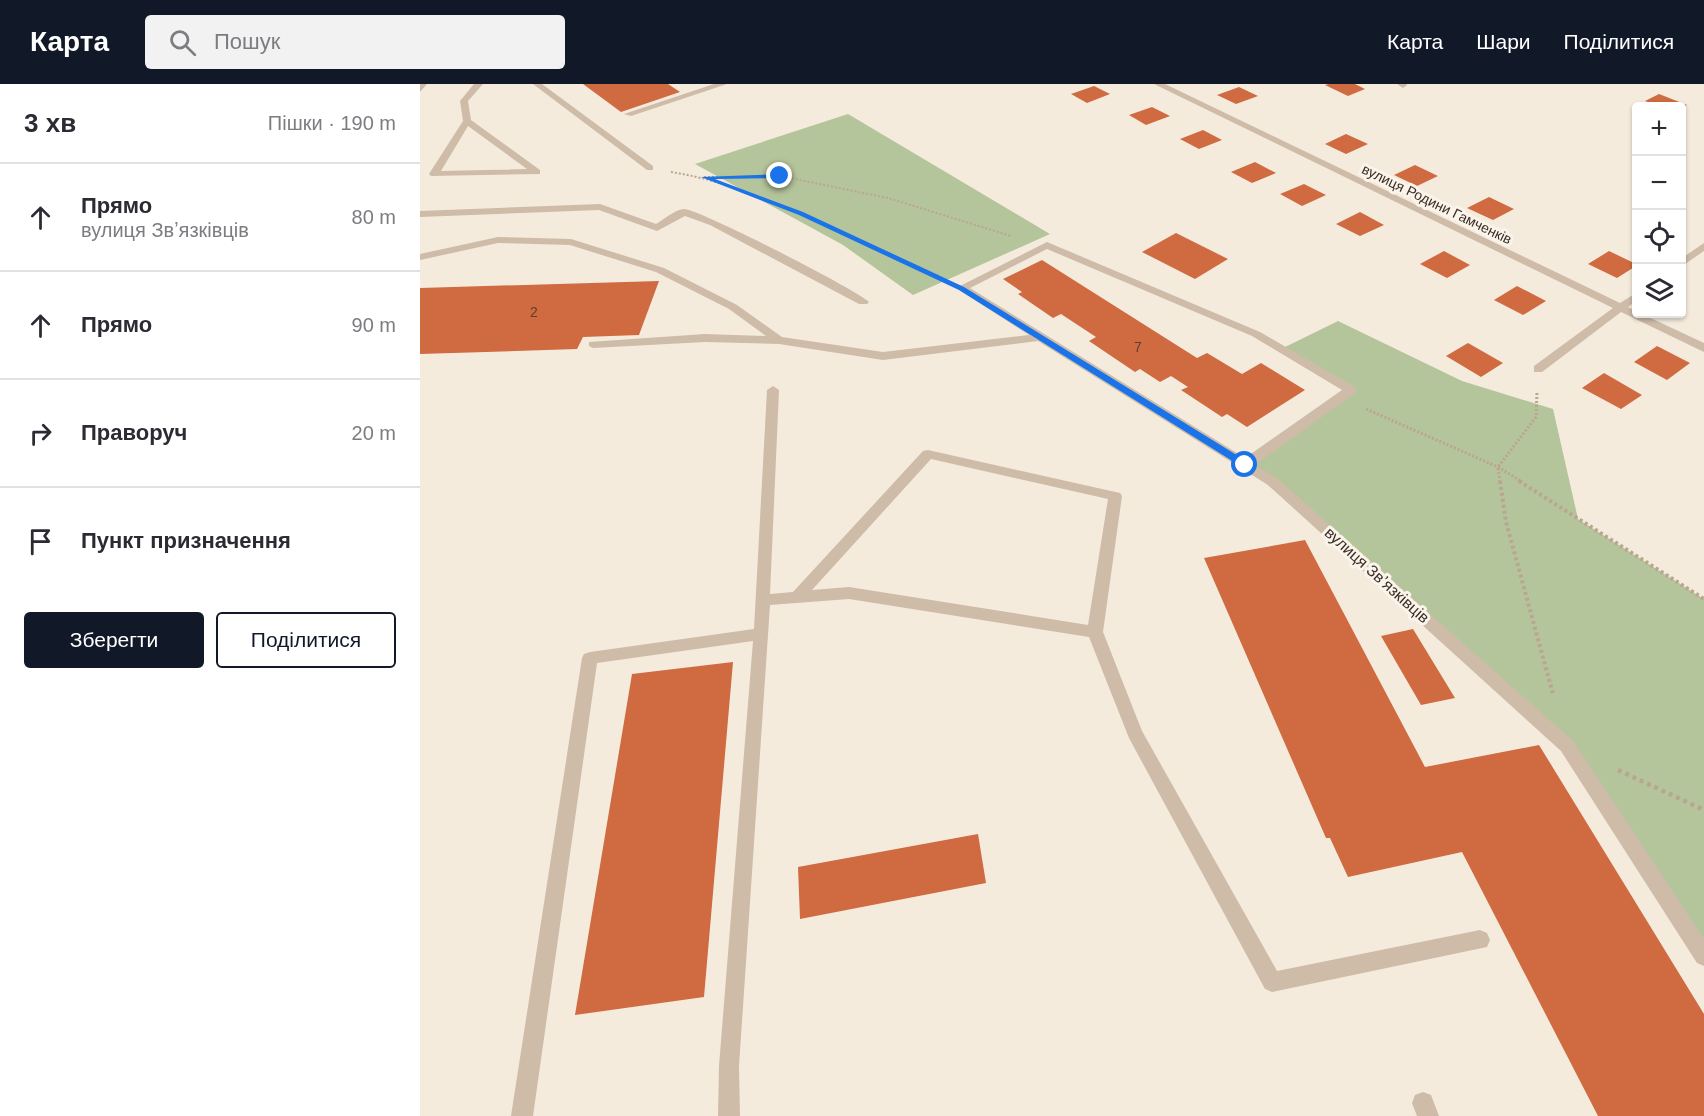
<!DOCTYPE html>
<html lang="uk">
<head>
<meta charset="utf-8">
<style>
  body { margin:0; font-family:Arial,sans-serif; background:#f2f2f3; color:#2b2b33 }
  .controls { position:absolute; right:18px; top:18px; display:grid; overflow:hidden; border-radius:6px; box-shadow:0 2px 4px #0004 }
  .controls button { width:54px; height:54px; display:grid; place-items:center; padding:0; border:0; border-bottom:2px solid #e1e1e2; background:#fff; color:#2b2b33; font:30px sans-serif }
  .stop { position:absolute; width:18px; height:18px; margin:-14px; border:4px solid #1a73e8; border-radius:50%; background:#fff }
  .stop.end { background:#1a73e8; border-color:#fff; box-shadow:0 2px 6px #0008 }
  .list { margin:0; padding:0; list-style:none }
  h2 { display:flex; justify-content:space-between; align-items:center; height:78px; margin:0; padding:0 24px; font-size:26px }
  h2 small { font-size:20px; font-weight:400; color:#7c7c81 }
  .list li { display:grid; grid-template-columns:39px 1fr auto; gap:18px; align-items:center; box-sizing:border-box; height:108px; padding:0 24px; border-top:2px solid #e1e1e2 }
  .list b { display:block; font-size:22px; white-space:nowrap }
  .list p { margin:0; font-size:20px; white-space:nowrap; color:#7c7c81 }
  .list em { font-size:20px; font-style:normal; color:#7c7c81 }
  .actions { display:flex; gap:12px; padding:18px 24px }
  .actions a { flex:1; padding:14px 0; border:2px solid #111827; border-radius:6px; text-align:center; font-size:21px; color:#111827 }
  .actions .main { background:#111827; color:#fff }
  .icon { flex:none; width:33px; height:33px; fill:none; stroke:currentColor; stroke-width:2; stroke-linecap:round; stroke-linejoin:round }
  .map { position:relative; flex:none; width:1284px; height:1032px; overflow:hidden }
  header { display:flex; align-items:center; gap:36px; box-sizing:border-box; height:84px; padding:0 30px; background:#111827; color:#fff }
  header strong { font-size:28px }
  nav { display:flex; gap:33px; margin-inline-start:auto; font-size:21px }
  .search { width:420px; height:54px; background:#f2f2f3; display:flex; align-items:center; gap:15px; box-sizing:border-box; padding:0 21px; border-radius:6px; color:#7c7c81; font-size:22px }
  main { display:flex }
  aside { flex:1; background:#fff }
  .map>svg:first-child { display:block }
  .green { fill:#b5c59b }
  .building { fill:#d06a40 }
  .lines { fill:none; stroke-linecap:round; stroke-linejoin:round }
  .path-far3 { stroke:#baa591; stroke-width:2; stroke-dasharray:2 2; stroke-linecap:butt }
  .path-far2 { stroke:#baa591; stroke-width:3; stroke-dasharray:2 2; stroke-linecap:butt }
  .path-far1 { stroke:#baa591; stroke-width:4; stroke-dasharray:3 3; stroke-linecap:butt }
  .path { stroke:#baa591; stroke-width:4.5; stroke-dasharray:4 4; stroke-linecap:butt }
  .minor { fill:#cebba8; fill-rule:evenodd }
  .route { fill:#1a73e8 }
  .labels { text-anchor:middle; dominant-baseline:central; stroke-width:6; stroke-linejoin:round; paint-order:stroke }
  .far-street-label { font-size:14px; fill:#3a2f28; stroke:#fbf4ea }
  .number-label { font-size:14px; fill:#603e2e }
  .street-label { font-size:16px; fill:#3a2f28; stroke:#fbf4ea }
</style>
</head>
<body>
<header>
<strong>Карта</strong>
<div class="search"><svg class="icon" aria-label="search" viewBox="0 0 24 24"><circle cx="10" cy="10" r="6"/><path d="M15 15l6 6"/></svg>Пошук</div>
<nav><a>Карта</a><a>Шари</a><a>Поділитися</a></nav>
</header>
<main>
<aside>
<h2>3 хв<small>Пішки · 190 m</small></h2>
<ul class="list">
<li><svg class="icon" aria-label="ahead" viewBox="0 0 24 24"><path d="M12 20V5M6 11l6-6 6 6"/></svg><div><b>Прямо</b><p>вулиця Звʼязківців</p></div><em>80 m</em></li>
<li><svg class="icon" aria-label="ahead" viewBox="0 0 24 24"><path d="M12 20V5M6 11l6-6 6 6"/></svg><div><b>Прямо</b></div><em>90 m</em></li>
<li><svg class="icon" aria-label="right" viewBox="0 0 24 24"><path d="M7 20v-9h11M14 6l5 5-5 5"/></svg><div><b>Праворуч</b></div><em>20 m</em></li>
<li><svg class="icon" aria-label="arrive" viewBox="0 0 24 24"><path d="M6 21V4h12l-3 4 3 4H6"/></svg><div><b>Пункт призначення</b></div></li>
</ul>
<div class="actions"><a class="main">Зберегти</a><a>Поділитися</a></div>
</aside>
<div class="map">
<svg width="1284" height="1032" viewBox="0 0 1284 1032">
  <rect width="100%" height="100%" fill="#f4ebdd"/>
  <path class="green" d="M 428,30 L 630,150 L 493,211 L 423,161 L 275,80 Z
    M 918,237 L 1042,297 L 1133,325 L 1158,435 L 1284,515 L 1284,862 L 1147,662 L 825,381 L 931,307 L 861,265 Z"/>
  <path class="building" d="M 163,0 L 248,0 L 260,8 L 201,28 Z
    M 909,0 L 935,0 L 945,5 L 928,12 L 905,1 Z
    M 674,2 L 690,10 L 667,19 L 651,10 Z
    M 819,3 L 838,12 L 816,20 L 797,11 Z
    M 1239,10 L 1267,21 L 1262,24 L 1239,22 L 1225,17 Z
    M 732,23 L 750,32 L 726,41 L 709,31 Z
    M 783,46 L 802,56 L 779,65 L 760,55 Z
    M 926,50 L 948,60 L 926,70 L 905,60 Z
    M 835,78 L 856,89 L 832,99 L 811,88 Z
    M 995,81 L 1018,92 L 997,102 L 974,91 Z
    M 884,100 L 906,111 L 882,122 L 860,110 Z
    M 1069,113 L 1094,125 L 1073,136 L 1047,124 Z
    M 940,128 L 964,141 L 940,152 L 916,140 Z
    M 756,149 L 808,175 L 775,195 L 722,168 Z
    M 1024,167 L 1050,181 L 1027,194 L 1000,180 Z
    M 1189,167 L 1216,180 L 1216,182 L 1197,194 L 1168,180 Z
    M 622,176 L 777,274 L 787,269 L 822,290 L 841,279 L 885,306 L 827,343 L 807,330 L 802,333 L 761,306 L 768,303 L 751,292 L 740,298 L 720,285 L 715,288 L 669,257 L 676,253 L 641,230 L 633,234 L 598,210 L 602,208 L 583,195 Z
    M 239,197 L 219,251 L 163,253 L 157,265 L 0,270 L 0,204 Z
    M 1097,202 L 1126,217 L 1103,231 L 1074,216 Z
    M 1048,259 L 1083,279 L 1061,293 L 1026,272 Z
    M 1237,262 L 1270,279 L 1247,296 L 1214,278 Z
    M 1184,289 L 1222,311 L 1201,325 L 1162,304 Z
    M 885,456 L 1005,683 L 1119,661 L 1284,930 L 1284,1032 L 1178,1032 L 1042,768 L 928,793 L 910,754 L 906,754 L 784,474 Z
    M 993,545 L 1035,614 L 1001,621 L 961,552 Z
    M 313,578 L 284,913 L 155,931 L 212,590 Z
    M 558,750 L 566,799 L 380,835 L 378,783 Z"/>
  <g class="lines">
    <path class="path-far3" d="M 251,88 C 329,100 411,144 483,176
      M 284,93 L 360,92 L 468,114 L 591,152"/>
    <path class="path-far2" d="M 480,175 L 520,193
      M 946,325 L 1078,383 L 1102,398
      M 1080,398 L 1078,383 L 1116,333 L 1117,308"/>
    <path class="path-far1" d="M 1080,397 L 1086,438 L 1133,610
      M 1099,397 L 1284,515"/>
    <path class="path" d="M 1198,686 L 1284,726"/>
    <path class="minor" d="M 0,0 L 7,0 L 0,8 Z
      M 54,0 L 63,0 L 48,17 L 51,36 L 120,86 L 120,90 L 11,92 L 9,90 L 43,37 L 40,17 ZM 48,42 L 107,85 L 21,87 Z
      M 113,0 L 122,0 L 233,82 L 233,86 L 227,86 Z
      M 294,0 L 307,0 L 211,32 L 204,30 Z
      M 734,0 L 745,0 L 1200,219 L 1216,209 L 1216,217 L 1208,223 L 1216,227 L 1216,230 L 1222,230 L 1284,259 L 1284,268 L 1201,228 L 1122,288 L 1114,288 L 1114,282 L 1193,224 Z
      M 977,0 L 987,0 L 987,1 L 983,4 Z
      M 180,120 L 236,140 C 243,136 256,125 264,125 C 279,125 437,206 449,218 L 447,220 L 439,220 L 290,141 L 265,132 L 237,147 L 179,126 L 0,133 L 0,127 Z
      M 78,153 L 151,155 L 244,184 L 317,221 L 362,253 L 463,268 L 609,251 L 536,204 L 627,158 L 840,248 L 935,303 L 937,306 L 935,309 L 835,381 L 858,395 L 1153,657 L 1284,855 L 1284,882 L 1277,879 L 1141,667 L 848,401 L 618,257 L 463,276 L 359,260 L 285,258 L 173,264 L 169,262 L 169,258 L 285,250 L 346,252 L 309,225 L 236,188 L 150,161 L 78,159 L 0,176 L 0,170 ZM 627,165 L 832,252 L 922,306 L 825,374 L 550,204 Z
      M 1284,159 L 1284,167 L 1262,182 L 1262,174 Z
      M 353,302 L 359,306 L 350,510 L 373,508 L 503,367 L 508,366 L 700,409 L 702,412 L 683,548 L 722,647 L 857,887 L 1060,846 L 1067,849 L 1070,856 L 1067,863 L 852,908 L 845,905 L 709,654 L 669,553 L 429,515 L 350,521 L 319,982 L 320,1032 L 298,1032 L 299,982 L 333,557 L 177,579 L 113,1032 L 91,1032 L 162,574 L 164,570 L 170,568 L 334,545 L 347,306 ZM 511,375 L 688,415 L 668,541 L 429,503 L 392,506 Z
      M 1003,1008 L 1011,1011 L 1019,1032 L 997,1032 L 992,1019 L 995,1011 Z"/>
  </g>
  <path class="route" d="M 362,90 L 360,94 L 295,95 L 383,128 L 544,203 L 828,378 L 828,383 L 822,383 L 539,206 L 379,131 L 281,93 Z"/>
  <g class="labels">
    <g class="far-street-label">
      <text transform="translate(1017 120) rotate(26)">вулиця Родини Гамченків</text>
    </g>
    <g class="number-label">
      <text x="114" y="228">2</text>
      <text x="718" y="263">7</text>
    </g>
    <g class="street-label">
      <text transform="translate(957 491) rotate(42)">вулиця Звʼязківців</text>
    </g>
  </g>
</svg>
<div class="controls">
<button>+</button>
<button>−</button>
<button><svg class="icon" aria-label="locate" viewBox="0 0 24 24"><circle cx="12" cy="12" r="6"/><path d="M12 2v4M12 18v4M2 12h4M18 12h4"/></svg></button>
<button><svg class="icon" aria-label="layers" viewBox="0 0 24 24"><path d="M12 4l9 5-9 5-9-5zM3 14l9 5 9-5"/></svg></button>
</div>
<div class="stop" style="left:825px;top:381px"></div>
<div class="stop end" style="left:360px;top:92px"></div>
</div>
</main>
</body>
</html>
